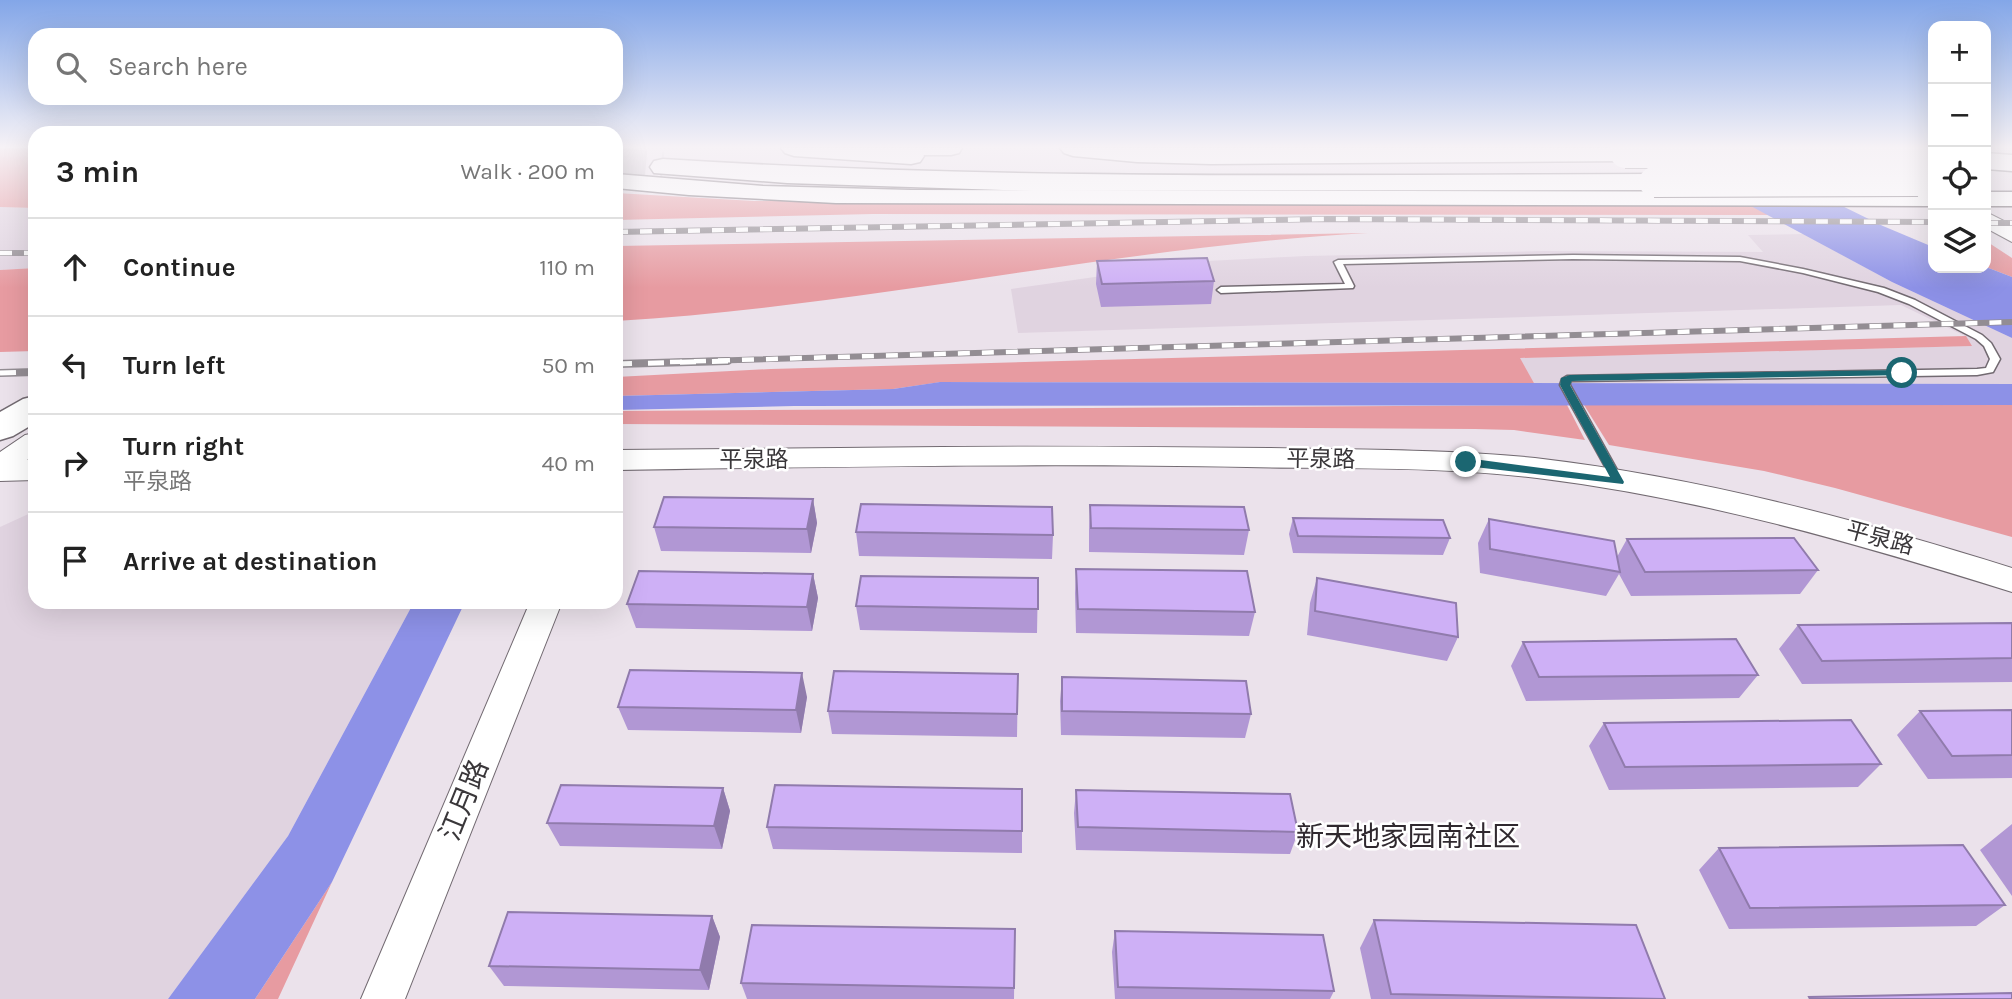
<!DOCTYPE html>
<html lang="en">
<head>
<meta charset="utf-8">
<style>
  body { margin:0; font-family:Karla,"Noto Sans SC",sans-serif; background:#f2f2f2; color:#222 }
  .controls { position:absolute; right:21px; top:21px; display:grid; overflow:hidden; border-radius:14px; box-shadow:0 7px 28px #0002 }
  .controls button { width:63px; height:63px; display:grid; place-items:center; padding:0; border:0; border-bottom:2px solid #e0e0e0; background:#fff; color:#222; font:35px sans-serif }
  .stop { position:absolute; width:21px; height:21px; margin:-16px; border:5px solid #1b6671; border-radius:50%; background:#fff }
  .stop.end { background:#1b6671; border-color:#fff; box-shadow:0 2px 7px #0008 }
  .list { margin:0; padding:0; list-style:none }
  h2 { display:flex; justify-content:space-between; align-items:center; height:91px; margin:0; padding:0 28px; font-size:30px }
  h2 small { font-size:23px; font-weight:400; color:#767676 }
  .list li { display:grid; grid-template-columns:46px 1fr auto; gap:21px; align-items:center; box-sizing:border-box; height:98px; padding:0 28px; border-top:2px solid #e0e0e0 }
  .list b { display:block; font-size:26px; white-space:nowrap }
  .list p { margin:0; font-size:23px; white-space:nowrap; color:#767676 }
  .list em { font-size:23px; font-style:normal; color:#767676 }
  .icon { flex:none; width:38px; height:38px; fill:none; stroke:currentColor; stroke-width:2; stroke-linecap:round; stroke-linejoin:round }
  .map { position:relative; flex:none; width:2012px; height:999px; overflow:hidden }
  .search { position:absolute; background:#fff; box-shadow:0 7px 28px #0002; left:28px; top:28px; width:595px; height:77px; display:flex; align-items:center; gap:18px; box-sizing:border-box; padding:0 24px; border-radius:21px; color:#767676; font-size:26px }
  .panel { position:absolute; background:#fff; box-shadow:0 7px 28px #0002; left:28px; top:126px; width:595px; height:483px; border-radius:21px }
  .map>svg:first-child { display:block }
  .built { fill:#e0d3e0 }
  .green { fill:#e79ba1 }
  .water { fill:#8d91e7 }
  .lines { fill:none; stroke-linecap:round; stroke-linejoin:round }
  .highway-tunnel { stroke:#c8c0c8; stroke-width:30; stroke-dasharray:30 15; stroke-linecap:butt }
  .lane-casing { stroke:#726a71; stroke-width:3 }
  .secondary-casing { stroke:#726a71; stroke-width:2 }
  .primary-casing { stroke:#726a71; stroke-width:3 }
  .highway-casing { stroke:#726a71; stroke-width:3 }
  .lane { fill:#fff; fill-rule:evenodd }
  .secondary { fill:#fff; fill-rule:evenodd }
  .primary { fill:#fff; fill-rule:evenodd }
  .highway { fill:#fff; fill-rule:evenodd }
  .rail-far1-casing { stroke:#938d93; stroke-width:6 }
  .rail-casing { stroke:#938d93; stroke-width:8 }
  .rail-far1 { stroke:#fff; stroke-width:4.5; stroke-dasharray:12; stroke-linecap:butt }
  .rail { stroke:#fff; stroke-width:5; stroke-dasharray:16; stroke-linecap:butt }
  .highway-bridge-casing { stroke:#726a71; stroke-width:32; stroke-linecap:butt }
  .highway-bridge { stroke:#fff; stroke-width:30 }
  .wall { fill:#b197d4 }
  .shaded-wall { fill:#907bac }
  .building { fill:#ceb0f6; stroke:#907bac; stroke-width:2 }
  .route { fill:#1b6671 }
  .labels { text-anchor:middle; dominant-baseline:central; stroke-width:5; stroke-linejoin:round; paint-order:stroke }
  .street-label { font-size:23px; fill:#3a373a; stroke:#fff }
  .near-street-label { font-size:28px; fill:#3a373a; stroke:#fff }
  .near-neighbourhood-label { font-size:28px; fill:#30292f; stroke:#fff }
</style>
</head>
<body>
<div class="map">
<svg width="2012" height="999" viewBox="0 0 2012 999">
  <rect width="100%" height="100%" fill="#ebe2eb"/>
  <path class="built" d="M 0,207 L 35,208 L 35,268 L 0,270 Z
    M 1804,234 L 1892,282 L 2012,338 L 2012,384 L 1534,383 L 1519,358 L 1971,346 L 1965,336 L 1901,305 L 1018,333 L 1011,289 L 1207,261 L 1306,256 L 1545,251 L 1763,252 L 1748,235 Z
    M 35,511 L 35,602 L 414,602 L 288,836 L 168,999 L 0,999 L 0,527 Z"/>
  <path class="green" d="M 0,148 L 35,148 L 35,208 L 0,207 Z
    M 616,193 L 754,201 L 1751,204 L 1770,215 L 873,214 L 616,220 Z
    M 1368,233 C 1116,247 868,306 616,321 L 616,246 Z
    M 1986,241 L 2012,258 L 2012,277 L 1986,267 Z
    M 35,268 L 35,351 L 0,352 L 0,270 Z
    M 1966,336 L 1972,346 L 1520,358 L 1534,383 L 941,382 L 893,389 L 616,396 L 616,377 L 771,369 Z
    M 1567,405 L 1585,440 L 1514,430 L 1475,429 L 616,424 L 616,411 Z
    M 1584,405 L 2012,405 L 2012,537 L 1835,488 L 1764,471 L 1609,445 Z
    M 332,882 L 278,999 L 255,999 Z"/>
  <path class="water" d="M 1643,148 L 1724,148 L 1883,226 L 1933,247 L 1933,268 L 1986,267 L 2012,277 L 2012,338 L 1892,282 Z
    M 940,382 L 2012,384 L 2012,405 L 794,406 L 616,410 L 616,396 L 893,389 Z
    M 414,602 L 465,602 L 332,882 L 255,999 L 168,999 L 288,836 Z"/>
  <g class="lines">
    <path class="highway-tunnel" d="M 616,163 L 663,167"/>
    <g class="lane-casing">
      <path id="lane" d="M 1573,255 L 1740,257 L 1803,269 L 1884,288 L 1915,300 L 1982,335 L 1991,343 L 2000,359 L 1993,372 L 1977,375 L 1572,381 L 1570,382 L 1570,385 L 1622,479 L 1617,483 L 1612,479 L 1560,385 L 1562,379 L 1567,376 L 1977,369 L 1986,368 L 1990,359 L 1984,346 L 1976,339 L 1909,304 L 1878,292 L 1803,273 L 1740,261 L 1573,259 L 1343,264 L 1354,286 L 1353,288 L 1221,293 L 1217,290 L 1221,287 L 1345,284 L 1334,262 L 1338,260 Z"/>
    </g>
    <g class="secondary-casing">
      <path id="secondary" d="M 1986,212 L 2012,225 L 2012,242 L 1986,228 Z
        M 35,433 L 35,455 L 27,460 L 35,460 L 35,480 L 0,481 L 0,452 L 25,435 Z
        M 942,447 C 1051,446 1160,447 1269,448 C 1358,450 1446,449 1535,458 C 1698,477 1856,519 2012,568 L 2012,592 C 1855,543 1701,498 1537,478 C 1441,466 1344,469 1247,467 C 1037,463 826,467 616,470 L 616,450 Z
        M 530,602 L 562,602 L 405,999 L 361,999 Z"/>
    </g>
    <g class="primary-casing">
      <path id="primary" d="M 837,148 L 962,148 L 959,153 L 951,155 L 848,155 L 840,153 Z
        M 616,174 L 763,186 L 910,190 L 1933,192 L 1933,206 L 836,203 L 689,195 L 616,188 Z
        M 1986,192 L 2012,192 L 2012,206 L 1986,206 Z"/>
    </g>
    <g class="highway-casing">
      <path id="highway" d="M 781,148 L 906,148 L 920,150 L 924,156 L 920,162 L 911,164 L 794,156 L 785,153 Z
        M 1060,148 L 1634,148 L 1638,153 L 1634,159 L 1625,161 L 1211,164 L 1137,162 L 1073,156 L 1064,153 Z
        M 1986,153 L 2012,155 L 2012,171 L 1986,169 Z
        M 663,159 C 993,180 1323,175 1654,174 L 1664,176 L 1668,182 L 1664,188 L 1654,190 L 1034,191 L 787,183 L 654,173 L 650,167 L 654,161 Z
        M 35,396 L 35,423 L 13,436 L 0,440 L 0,412 L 23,399 Z"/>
    </g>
    <use href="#lane" class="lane"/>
    <use href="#secondary" class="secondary"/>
    <use href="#primary" class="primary"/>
    <use href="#highway" class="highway"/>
    <g class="rail-far1-casing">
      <path id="rail-far1" d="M 1986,223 L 2012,223
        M 616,232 L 1328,219 L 1933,222
        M 0,253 L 35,253
        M 670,362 L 2012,322"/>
    </g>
    <g class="rail-casing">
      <path id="rail" d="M 616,364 L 728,361
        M 0,373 L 35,372"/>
    </g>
    <use href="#rail-far1" class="rail-far1"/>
    <use href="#rail" class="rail"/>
    <g class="highway-bridge-casing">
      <path id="highway-bridge" d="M 1625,153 L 1851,153 L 1933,158
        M 1654,182 L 1918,181"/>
    </g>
    <use href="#highway-bridge" class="highway-bridge"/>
  </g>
  <path class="wall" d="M 1097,261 L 1214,281 L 1211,304 L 1101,307 L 1096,284 Z
    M 813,499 L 817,523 L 811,553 L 661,551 L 654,527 Z
    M 1090,505 L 1249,530 L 1244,555 L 1089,552 L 1089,529 Z
    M 1293,518 L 1450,538 L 1443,555 L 1293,553 L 1289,534 Z
    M 1489,519 L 1617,557 L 1627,539 L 1818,570 L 1800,594 L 1631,596 L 1619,574 L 1606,596 L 1480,573 L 1478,543 Z
    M 856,532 L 1053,535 L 1052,559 L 859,556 Z
    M 1076,569 L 1255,612 L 1249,636 L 1076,633 L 1075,593 Z
    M 813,574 L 818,598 L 812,631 L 636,628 L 627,604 Z
    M 1038,578 L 1037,633 L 860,630 L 856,606 Z
    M 1317,578 L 1458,637 L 1447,661 L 1307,635 L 1310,603 Z
    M 2012,623 L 2012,682 L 1802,684 L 1779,649 L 1798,625 Z
    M 1523,642 L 1758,675 L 1739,698 L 1526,701 L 1511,666 Z
    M 1018,674 L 1017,737 L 832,734 L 828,711 Z
    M 1062,677 L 1251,714 L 1245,738 L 1061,735 L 1060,701 Z
    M 807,697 L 801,733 L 628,730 L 618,707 Z
    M 2012,710 L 2012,778 L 1928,779 L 1897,735 L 1920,711 Z
    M 1604,723 L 1881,764 L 1858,787 L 1609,790 L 1589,746 Z
    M 723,788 L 730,811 L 722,849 L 560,846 L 547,823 Z
    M 1022,789 L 1022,853 L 773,849 L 767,827 Z
    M 1076,790 L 1298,832 L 1290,854 L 1076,850 L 1074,813 Z
    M 2012,824 L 2012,896 L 1980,850 Z
    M 1719,848 L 2005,905 L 1976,926 L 1729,929 L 1699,870 Z
    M 712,916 L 720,937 L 709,990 L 504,986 L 489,966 Z
    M 1374,920 L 1665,999 L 1371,999 L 1360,948 Z
    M 1015,929 L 1014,999 L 747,999 L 741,983 Z
    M 1115,931 L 1334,991 L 1330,999 L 1115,999 L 1112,952 Z"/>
  <path class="shaded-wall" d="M 813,499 L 817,523 L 811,553 L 807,529 Z
    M 813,574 L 818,598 L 812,631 L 807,607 Z
    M 802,673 L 807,697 L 801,733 L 796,710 Z
    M 723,788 L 730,811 L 722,849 L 714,826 Z
    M 712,916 L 720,937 L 709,990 L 700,970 Z"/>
  <path class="building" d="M 1207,258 L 1214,281 L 1102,284 L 1097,261 Z
    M 664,497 L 813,499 L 807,529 L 654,527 Z
    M 861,504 L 1052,507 L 1053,535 L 856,532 Z
    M 1090,505 L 1244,507 L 1249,530 L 1091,528 Z
    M 1293,518 L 1443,520 L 1450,538 L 1298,536 Z
    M 1489,519 L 1614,541 L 1620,572 L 1490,549 Z
    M 1794,538 L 1818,570 L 1645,572 L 1627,539 Z
    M 1076,569 L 1247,571 L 1255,612 L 1078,609 Z
    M 639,571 L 813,574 L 807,607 L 627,604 Z
    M 861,576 L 1038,578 L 1038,609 L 856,606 Z
    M 1317,578 L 1456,603 L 1458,637 L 1315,611 Z
    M 2012,623 L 2012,658 L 1822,661 L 1798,625 Z
    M 1736,639 L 1758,675 L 1539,677 L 1523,642 Z
    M 630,670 L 802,673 L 796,710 L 618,707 Z
    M 834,671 L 1018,674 L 1017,714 L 828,711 Z
    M 1062,677 L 1246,681 L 1251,714 L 1062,711 Z
    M 2012,710 L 2012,755 L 1952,756 L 1920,711 Z
    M 1851,720 L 1881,764 L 1625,767 L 1604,723 Z
    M 561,785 L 723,788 L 714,826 L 547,823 Z
    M 775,785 L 1022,789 L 1022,831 L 767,827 Z
    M 1076,790 L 1290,794 L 1298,832 L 1078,827 Z
    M 1963,845 L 2005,905 L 1750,908 L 1719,848 Z
    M 508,912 L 712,916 L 700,970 L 489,966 Z
    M 1374,920 L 1636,925 L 1665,999 L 1391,994 Z
    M 752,925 L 1015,929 L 1014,988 L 741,983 Z
    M 1115,931 L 1323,935 L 1334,991 L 1118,987 Z
    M 2012,993 L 2012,999 L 1810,999 L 1809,997 Z"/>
  <linearGradient id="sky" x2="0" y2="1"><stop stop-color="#83a6e8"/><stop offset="0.51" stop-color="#f6f2f6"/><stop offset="1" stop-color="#f6f2f6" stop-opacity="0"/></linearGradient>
  <rect width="2012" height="288" fill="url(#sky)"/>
  <path class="route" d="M 1902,370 L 1906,370 L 1906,375 L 1572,381 L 1570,385 L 1624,482 L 1623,484 L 1466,466 L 1460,462 L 1466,458 L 1610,477 L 1560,385 L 1561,378 L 1570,375 Z"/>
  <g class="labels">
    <g class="street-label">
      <text x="754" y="459">平泉路</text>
      <text transform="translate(1321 459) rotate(1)">平泉路</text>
      <text transform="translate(1880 538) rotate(15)">平泉路</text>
    </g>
    <g class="near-street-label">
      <text transform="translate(464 800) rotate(-68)">江月路</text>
    </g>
    <g class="near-neighbourhood-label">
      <text x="1408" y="836">新天地家园南社区</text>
    </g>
  </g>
</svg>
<div class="controls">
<button>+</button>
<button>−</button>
<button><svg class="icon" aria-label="locate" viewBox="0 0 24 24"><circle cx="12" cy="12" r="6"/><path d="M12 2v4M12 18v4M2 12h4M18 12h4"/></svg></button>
<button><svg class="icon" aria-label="layers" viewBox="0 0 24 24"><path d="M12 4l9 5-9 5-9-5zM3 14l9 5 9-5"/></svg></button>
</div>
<div class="stop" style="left:1902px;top:373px"></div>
<div class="stop end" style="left:1466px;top:462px"></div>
<div class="search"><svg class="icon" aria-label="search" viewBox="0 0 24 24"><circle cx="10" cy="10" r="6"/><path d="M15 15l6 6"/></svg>Search here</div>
<section class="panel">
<h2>3 min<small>Walk · 200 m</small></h2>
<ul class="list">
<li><svg class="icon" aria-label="ahead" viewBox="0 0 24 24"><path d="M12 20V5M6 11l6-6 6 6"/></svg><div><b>Continue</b></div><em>110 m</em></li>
<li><svg class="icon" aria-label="left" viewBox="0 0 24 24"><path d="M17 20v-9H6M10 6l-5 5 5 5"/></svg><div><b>Turn left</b></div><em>50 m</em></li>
<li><svg class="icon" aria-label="right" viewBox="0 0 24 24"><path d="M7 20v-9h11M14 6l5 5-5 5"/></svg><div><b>Turn right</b><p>平泉路</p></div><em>40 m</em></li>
<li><svg class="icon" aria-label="arrive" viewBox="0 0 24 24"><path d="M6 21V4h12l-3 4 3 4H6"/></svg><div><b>Arrive at destination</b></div></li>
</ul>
</section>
</div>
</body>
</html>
